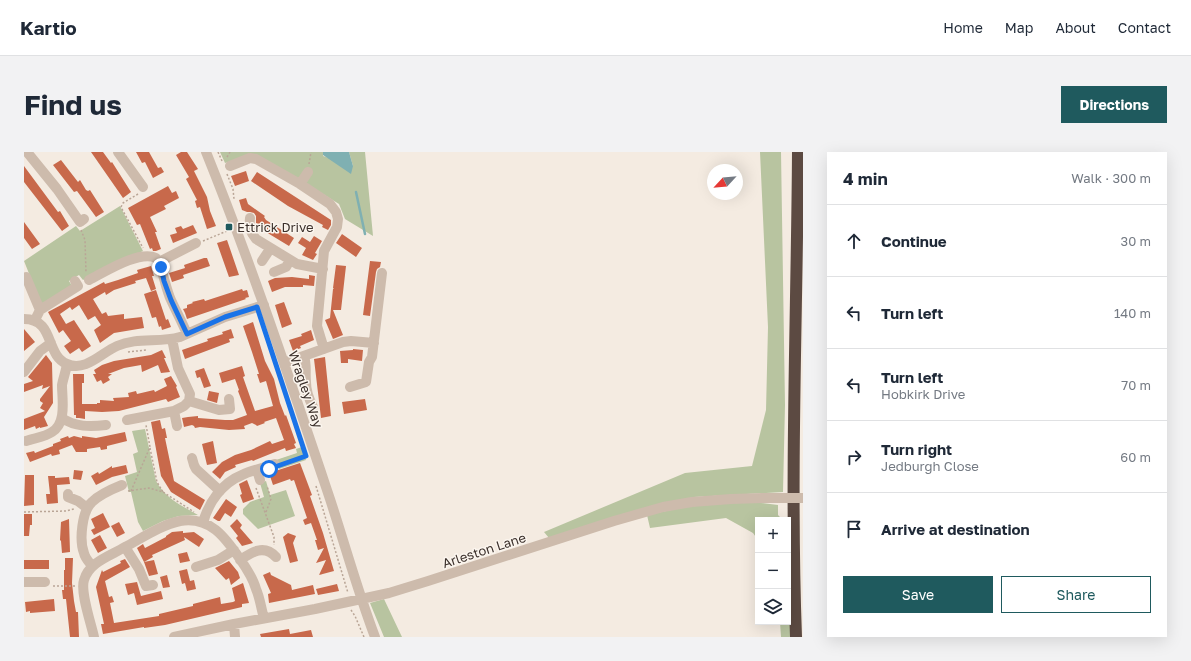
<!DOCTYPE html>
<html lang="en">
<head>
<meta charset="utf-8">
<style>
  body { margin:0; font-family:"Golos Text",sans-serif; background:#f2f2f3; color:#1f2937 }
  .controls { position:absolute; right:12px; bottom:12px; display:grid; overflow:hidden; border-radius:0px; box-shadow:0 4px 16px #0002 }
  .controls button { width:36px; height:36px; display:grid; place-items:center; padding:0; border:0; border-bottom:1px solid #e0e1e3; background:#fff; color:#1f2937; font:20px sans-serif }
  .compass { position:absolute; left:683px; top:12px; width:36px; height:36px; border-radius:50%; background:#fff; box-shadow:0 4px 16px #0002; rotate:244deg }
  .stop { position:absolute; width:12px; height:12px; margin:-9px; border:3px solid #1a73e8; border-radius:50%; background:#fff }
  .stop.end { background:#1a73e8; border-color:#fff; box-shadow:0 1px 4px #0008 }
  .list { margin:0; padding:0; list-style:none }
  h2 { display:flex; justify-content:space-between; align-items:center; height:52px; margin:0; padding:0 16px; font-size:17px }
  h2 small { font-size:13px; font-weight:400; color:#747a83 }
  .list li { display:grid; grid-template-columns:26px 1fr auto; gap:12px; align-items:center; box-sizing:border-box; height:72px; padding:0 16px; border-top:1px solid #e0e1e3 }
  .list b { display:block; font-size:15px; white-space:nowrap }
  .list p { margin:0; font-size:13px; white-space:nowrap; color:#747a83 }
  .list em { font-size:13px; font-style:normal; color:#747a83 }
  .actions { display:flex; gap:8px; padding:12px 16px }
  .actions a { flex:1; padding:9px 0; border:1px solid #1f5a5e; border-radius:0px; text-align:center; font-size:14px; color:#1f5a5e }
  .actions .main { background:#1f5a5e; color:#fff }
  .icon { flex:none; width:22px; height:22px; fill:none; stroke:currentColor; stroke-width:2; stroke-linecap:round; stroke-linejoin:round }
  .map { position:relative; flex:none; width:779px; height:485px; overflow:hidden; border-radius:0px }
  header { display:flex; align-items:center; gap:24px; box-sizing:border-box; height:56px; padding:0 20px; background:#fff; border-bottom:1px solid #e0e1e3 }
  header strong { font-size:19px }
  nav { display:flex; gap:22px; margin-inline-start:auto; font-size:14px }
  .intro { display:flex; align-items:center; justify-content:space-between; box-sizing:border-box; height:96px; padding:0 24px }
  h1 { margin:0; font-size:28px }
  .button { padding:10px 18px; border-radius:0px; background:#1f5a5e; color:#fff; font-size:14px; font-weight:700 }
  main { display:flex; gap:24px; padding:0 24px }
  aside { flex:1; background:#fff; border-radius:0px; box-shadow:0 4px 16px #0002 }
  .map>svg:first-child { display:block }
  .green { fill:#b8c4a0 }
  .water { fill:#7fb0b2 }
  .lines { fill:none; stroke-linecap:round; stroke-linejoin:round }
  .stream { stroke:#7fb0b2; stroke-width:2.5 }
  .building { fill:#c8694b }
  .path { stroke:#b9a596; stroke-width:1.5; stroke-dasharray:2 2; stroke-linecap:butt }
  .minor { stroke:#cdbbac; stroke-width:10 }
  .highway { stroke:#5c4a42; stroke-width:12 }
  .minor-bridge { stroke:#cdbbac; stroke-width:10 }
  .route { stroke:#1a73e8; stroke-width:5 }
  .poi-dot { fill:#1f5a5e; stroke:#fbf5ee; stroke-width:1.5 }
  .labels { text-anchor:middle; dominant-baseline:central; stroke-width:3; stroke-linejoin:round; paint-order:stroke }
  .poi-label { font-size:13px; fill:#3b302b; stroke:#fbf5ee; text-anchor:start }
  .street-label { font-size:13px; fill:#3b302b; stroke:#fbf5ee }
</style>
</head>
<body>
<header>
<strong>Kartio</strong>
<nav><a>Home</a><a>Map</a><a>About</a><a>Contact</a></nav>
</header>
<div class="intro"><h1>Find us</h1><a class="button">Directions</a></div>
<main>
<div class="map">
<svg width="779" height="485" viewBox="0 0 779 485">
  <rect width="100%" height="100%" fill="#f4ebe1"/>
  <path class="green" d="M 196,0 L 299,0 L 299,4 L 329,14 L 325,0 L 341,0 L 349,84 L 321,67 L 315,52 L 283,32 L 230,2 L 201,11 Z
    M 736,0 L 757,0 L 761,253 L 759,340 L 670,345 L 525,386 L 520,380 L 661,321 L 728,314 L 742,258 L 744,175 Z
    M 96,54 L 119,99 L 59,128 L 55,123 L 45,129 L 48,134 L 18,154 L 0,109 L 52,74 L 56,79 Z
    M 121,277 L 132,329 C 142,347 157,353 174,363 L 155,364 L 139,369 L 119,379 L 114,370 L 107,340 L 105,340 L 101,324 L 113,320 L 109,302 L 114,300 L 108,279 Z
    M 278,295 L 282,308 L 255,317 L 252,308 L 273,301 L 272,297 Z
    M 242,329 L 246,343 L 262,338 L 271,364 L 234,377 L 219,362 L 219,357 L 226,350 L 240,345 L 236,331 Z
    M 701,351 L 737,351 L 754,353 L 754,363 L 759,368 L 734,368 L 734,388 L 729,381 L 702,366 L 626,376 L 623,363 L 671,353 Z
    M 764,426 L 767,485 L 757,485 L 756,470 L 764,470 Z
    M 360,447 L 378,485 L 360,485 L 346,451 Z"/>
  <path class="water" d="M 299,0 L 325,0 L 329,14 L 327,22 L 299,3 Z"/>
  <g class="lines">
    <path class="stream" d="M 332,40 L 341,82"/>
  </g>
  <path class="building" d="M 67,0 L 79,0 L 87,11 L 88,10 L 107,40 L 99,46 Z
    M 112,0 L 125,0 L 134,16 L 137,15 L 140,20 L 129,26 L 121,10 L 118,11 Z
    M 157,0 L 163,0 L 174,17 L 170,19 L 183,45 L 186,59 L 192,74 L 183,77 L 176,55 L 173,56 L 171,49 L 173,48 L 162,27 L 165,25 L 152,3 Z
    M 37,8 L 54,30 L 56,28 L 62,38 L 64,39 L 66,38 L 80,60 L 72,65 L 53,39 L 50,40 L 29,13 Z
    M 0,14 L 34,60 L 36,59 L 45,74 L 38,79 L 0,30 Z
    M 222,19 L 225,29 L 211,34 L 207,24 Z
    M 233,20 L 307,68 L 307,73 L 304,78 L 298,75 L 299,73 L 264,54 L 227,29 Z
    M 144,34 L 148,41 L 152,39 L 155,46 L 140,54 L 142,57 L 126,65 L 133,80 L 131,80 L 137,97 L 132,99 L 129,99 L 128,96 L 126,97 L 116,72 L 113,73 L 104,56 Z
    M 222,46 L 224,52 L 241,64 L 240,65 L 242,68 L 270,86 L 265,94 L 237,77 L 238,75 L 232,71 L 232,64 L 230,61 L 226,60 L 223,60 L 218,58 L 215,48 Z
    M 0,70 L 16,92 L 8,97 L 0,86 Z
    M 169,73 L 173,81 L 149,91 L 146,83 L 153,81 L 151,76 L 157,74 L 159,77 Z
    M 318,82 L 338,96 L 332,105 L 312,91 Z
    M 290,84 L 298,89 L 291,101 L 293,102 L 289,108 L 278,103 L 282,96 L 274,91 L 278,85 L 286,90 Z
    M 203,88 L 215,123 L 205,125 L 193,91 Z
    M 180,106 L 183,106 L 186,114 L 159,123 L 160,126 L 148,130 L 145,121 L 161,116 L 160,113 Z
    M 346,109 L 357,110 L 356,115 L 353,117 L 352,120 L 346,164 L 339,163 Z
    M 312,113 L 322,114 L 317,158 L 309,158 L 319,183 L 309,187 L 301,168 L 306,166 L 309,137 L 310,136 L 309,136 Z
    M 127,114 L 130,124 L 128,124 L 132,137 L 127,139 L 122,126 L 111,129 L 112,131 L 90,138 L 82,143 L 81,140 L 69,147 L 78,162 L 82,160 L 84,164 L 100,162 L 100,167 L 118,165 L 120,176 L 90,181 L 76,191 L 70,178 L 77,173 L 71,164 L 64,168 L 55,153 L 48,158 L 46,155 L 36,162 L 42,172 L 50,168 L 67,194 L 58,200 L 55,196 L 46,202 L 40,194 L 47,189 L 39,178 L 35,181 L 24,160 L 80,130 L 81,132 L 94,128 L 114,121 L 113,118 Z
    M 285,123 L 291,124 L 290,134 L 279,133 L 279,135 L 261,135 L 248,140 L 244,129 L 251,126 L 268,125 L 285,127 Z
    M 218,137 L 219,139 L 223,138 L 225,145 L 221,146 L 222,147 L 163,167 L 161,161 L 159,157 L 163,156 L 163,153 L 169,151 L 168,150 L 180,147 L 181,149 Z
    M 132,138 L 142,168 L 144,167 L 147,175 L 138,178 L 137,174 L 135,175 L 132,165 L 128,166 L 120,142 Z
    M 260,150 L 268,172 L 258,176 L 251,153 Z
    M 229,170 L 241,209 L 250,227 L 256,251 L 261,264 L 262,263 L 272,291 L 270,292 L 272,296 L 262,299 L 261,296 L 229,309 L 228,308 L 211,313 L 212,315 L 201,320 L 196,327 L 188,320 L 198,310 L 211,303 L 227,298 L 246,289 L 248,292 L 260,288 L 252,266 L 240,270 L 241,271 L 233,274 L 232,273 L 228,271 L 220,274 L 221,277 L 205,278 L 176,275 L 171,276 L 170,274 L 168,273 L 160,275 L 158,266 L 164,265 L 174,264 L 174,266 L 201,268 L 209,268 L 223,263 L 214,239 L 215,238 L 211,227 L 198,231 L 195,221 L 218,214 L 221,224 L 219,225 L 231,259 L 249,254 L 242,229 L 236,231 L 233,222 L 235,222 L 228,200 L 219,174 Z
    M 0,177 L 11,190 L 0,199 Z
    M 207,177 L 210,186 L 205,187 L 206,190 L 161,207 L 158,198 L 184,189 L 183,187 L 199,182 L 198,180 Z
    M 287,178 L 290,188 L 276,194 L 277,196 L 269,199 L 265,188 L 278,184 L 277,182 Z
    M 329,197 L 339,198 L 338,209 L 324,207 L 324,211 L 317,211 L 316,199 L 329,198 Z
    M 138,198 L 142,206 L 140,206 L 146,220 L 137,221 L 134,213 L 118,220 L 117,213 L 100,216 L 84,222 L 88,222 L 84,225 L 86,228 L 79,232 L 77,228 L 73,230 L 69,222 L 72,222 L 70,218 L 78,213 L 90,209 L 127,203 Z
    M 22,203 L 28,211 L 29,251 L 20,265 L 24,274 L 16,276 L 16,275 L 12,277 L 11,274 L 0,278 L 0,267 L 21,259 L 16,256 L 19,251 L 16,249 L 16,247 L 26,234 L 18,237 L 19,233 L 0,240 L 0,232 L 9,229 L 4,225 Z
    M 301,205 L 307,264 L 297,266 L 290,207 Z
    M 180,216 L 187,234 L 180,236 L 176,225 L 173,226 L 171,219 Z
    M 49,222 L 60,222 L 60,231 L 58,231 L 58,252 L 73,252 L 73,251 L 76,251 L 76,248 L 90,249 L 89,246 L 105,245 L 104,241 L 112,239 L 113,242 L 130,238 L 131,240 L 143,234 L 140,227 L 147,224 L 153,234 L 152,235 L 156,245 L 144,250 L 142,247 L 95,259 L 78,260 L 61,259 L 61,267 L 55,266 L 52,266 L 52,263 L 50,263 Z
    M 185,239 L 195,241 L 193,251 L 183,248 Z
    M 341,247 L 343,258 L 320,262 L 318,250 Z
    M 136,268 L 138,277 L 141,276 L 143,286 L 141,286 L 150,329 L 181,348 L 176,358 L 147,340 L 137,324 L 127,270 Z
    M 101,280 L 103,289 L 83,294 L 83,297 L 77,298 L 76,295 L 63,297 L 63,300 L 52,300 L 48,293 L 35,298 L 36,302 L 28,304 L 27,302 L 6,310 L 2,301 L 10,299 L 11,301 L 29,294 L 29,292 L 37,289 L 36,287 L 44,284 L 45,286 L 50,284 L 58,286 L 58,284 L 72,286 Z
    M 189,289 L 193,311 L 183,313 L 178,292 Z
    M 276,311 L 288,343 L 286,344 L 299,381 L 310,419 L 295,423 L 302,408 L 292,411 L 300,396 L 294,398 L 291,388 L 293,388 L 287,371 L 281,373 L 279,368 L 283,366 L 270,328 L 267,329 L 266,327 L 249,333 L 245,321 Z
    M 102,313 L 104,321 L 88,325 L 72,333 L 67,324 L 74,320 L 75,322 L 88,314 L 88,316 Z
    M 50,318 L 59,319 L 57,328 L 49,327 Z
    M 1,323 L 10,323 L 10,353 L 0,354 Z
    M 24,324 L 31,324 L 31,326 L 45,325 L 46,332 L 33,333 L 34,351 L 23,352 L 22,342 L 26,342 Z
    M 223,328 L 230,347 L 219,351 L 216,343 L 218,342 L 215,332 Z
    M 202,347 L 213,355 L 207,365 L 201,361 L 196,369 L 194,369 L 189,366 Z
    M 79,361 L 86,375 L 70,383 L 67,378 L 71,376 L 67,367 Z
    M 0,362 L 8,362 L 8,373 L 6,373 L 5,384 L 0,384 Z
    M 45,367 L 46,400 L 38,401 L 37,389 L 36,388 L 37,370 Z
    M 213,367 L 218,373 L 216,376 L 229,391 L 218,394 L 212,386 L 214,384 L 206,374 Z
    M 95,370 L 101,381 L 93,385 L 87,374 Z
    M 159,379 L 159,381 L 170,380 L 180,387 L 175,395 L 160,385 L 161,388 L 128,403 L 129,405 L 120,410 L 113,396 L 119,392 L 121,396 L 142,385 L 142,384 L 148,380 Z
    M 264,381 L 272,384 L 269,391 L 274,409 L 266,411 L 259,385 Z
    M 76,383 L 83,396 L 74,401 L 67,388 Z
    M 163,400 L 166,409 L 156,411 L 154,402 Z
    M 41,406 L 49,406 L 48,431 L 50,449 L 52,460 L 54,460 L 55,485 L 46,485 L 42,447 L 39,447 L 38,438 L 40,438 L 40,418 L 41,418 Z
    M 101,407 L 106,415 L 81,429 L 85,445 L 88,444 L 90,450 L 86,451 L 90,471 L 135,464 L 135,462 L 169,454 L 169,452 L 196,445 L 197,452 L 209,450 L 211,449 L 208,436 L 219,431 L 225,451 L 218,452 L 218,455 L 141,473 L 120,476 L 120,475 L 79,482 L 77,472 L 80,472 L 72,435 L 78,418 L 79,420 L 97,411 L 96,409 Z
    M 0,408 L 25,408 L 25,417 L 0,417 Z
    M 130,408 L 134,422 L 125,424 L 120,410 Z
    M 205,409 L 214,420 L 216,426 L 207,433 L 205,426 L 202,428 L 191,416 Z
    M 163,417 L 166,429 L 170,428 L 172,437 L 163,439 L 161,431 L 158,432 L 155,419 Z
    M 246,420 L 247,423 L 267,433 L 268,438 L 289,433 L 291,442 L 245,451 L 244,442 L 247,441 L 239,423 Z
    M 143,423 L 146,435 L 139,436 L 136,425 Z
    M 113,430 L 117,444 L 137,439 L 139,447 L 113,453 L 110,441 L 104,443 L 101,432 Z
    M 313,432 L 315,439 L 294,443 L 292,437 Z
    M 30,447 L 31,459 L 6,461 L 6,459 L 2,460 L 1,450 Z
    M 265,477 L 266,482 L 287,478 L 289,485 L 237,485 L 236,482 Z"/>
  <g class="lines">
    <path class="path" d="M 194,0 L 198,9
      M 203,5 L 206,0
      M 285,12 L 287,0
      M 203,22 L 209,37 L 210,47
      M 114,42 L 99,51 L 97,55 L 119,96
      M 57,78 L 61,88 L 62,121
      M 179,89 L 203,79
      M 104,200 L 122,198
      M 126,296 L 133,330 L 139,340
      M 260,312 L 283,304
      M 292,334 L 324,441
      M 232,336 L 250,385 L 250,393
      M 104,339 L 125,336 L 139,340 L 170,360
      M 107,339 L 126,295 L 122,273
      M 0,360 L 42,359 L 50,357
      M 242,360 L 247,347 L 243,334
      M 29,434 L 51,434
      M 327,458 L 331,464 L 340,485"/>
    <path class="minor" d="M 3,0 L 33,37 L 56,70 L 60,67
      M 94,0 L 119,35
      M 182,0 C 228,114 267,231 306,347 C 321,393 334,440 351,485
      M 206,14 L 226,6 L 232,7 L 276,32 L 306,52 L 312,60 L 314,67 L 313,75 L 300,99 L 293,174 L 300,197
      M 276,32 L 284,20
      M 226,66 C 225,75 226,80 232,87 L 273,112 L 299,117
      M 238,109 L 246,97
      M 135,110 L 172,91
      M 250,120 L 262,115 L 266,108
      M 2,125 L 16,158
      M 65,128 C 81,120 115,98 132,106 C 139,116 141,135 147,148 C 152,159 158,170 163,182
      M 0,167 C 31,167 21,203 43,212 C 62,220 77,201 93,194 C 113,185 135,191 156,185 L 201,165 L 240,153
      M 11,168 L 16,158 L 54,134 L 51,129
      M 280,204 C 283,213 281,220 282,230 C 282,239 285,247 289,255
      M 260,211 L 319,190 L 327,189 L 350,191
      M 0,220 L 16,199 L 27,191
      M 326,235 L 342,230 L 345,210 L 348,205 L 358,121
      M 165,249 L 195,258 L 206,257 L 205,247
      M 150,259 L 153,274
      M 38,266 C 51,275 66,275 82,273
      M 103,268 L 150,259 L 160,254 L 165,249 L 166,242 L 154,216 L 148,187
      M 2,289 C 10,286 21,285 28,280 C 43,271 38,247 38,233 C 39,227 42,219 43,212
      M 168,306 L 170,313 L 172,317 L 196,339
      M 233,318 L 236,328
      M 44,342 L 44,345 L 54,349 L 63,356
      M 179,371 C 184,351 198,331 218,323 C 228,318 240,316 251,312
      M 101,395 L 115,417 L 122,434 L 129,433
      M 216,408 C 228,400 240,392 252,405
      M 68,414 C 65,410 61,406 60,401 C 55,388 58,359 68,350 C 76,342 88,337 98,333
      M 172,415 L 194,408 L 210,398
      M 0,430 L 21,430
      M 210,472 L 211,485
      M 70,485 C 67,471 56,440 60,428 C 65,410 86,404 101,395 C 118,386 137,373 156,369 C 186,364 201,385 216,407 C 223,417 229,426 232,437 C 236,446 237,456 240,466
      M 150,485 L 210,472 L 291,457 L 365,441 L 404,429 L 590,369 L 639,355 L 668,350 L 707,347 L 739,346"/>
    <path class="highway" d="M 772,485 C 766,323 773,162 774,0"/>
    <path class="minor-bridge" d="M 739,346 L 779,346"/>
  </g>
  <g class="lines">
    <path class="route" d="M 137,115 L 140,129 L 147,148 L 163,182 L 201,165 L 233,155 L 282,304 L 245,317"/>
  </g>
  <rect class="poi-dot" x="201" y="71" width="8" height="8" rx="2"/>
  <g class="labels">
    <g class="poi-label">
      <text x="213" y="75">Ettrick Drive</text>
    </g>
    <g class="street-label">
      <text transform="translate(282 237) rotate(71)">Wragley Way</text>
      <text transform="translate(460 398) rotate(-18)">Arleston Lane</text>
    </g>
  </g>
</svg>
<div class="controls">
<button>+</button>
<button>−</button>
<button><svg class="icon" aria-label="layers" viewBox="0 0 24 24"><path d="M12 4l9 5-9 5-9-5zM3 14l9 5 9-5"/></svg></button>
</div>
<svg class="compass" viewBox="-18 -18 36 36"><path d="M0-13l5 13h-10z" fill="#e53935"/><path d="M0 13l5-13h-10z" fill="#747a83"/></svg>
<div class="stop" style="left:245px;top:317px"></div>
<div class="stop end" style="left:137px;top:115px"></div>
</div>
<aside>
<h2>4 min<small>Walk · 300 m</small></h2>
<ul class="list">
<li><svg class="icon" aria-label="ahead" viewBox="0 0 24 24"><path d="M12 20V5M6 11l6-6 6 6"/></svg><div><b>Continue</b></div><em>30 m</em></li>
<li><svg class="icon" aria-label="left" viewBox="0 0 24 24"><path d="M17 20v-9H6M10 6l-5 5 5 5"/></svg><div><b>Turn left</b></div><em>140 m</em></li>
<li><svg class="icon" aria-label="left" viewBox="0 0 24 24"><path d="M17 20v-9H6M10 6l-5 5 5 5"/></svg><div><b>Turn left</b><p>Hobkirk Drive</p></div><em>70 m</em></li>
<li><svg class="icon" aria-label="right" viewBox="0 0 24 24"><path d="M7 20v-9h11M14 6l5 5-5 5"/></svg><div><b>Turn right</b><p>Jedburgh Close</p></div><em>60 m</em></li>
<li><svg class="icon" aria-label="arrive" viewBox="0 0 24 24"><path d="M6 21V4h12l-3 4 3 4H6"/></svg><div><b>Arrive at destination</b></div></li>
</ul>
<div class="actions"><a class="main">Save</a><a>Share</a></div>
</aside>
</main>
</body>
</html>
